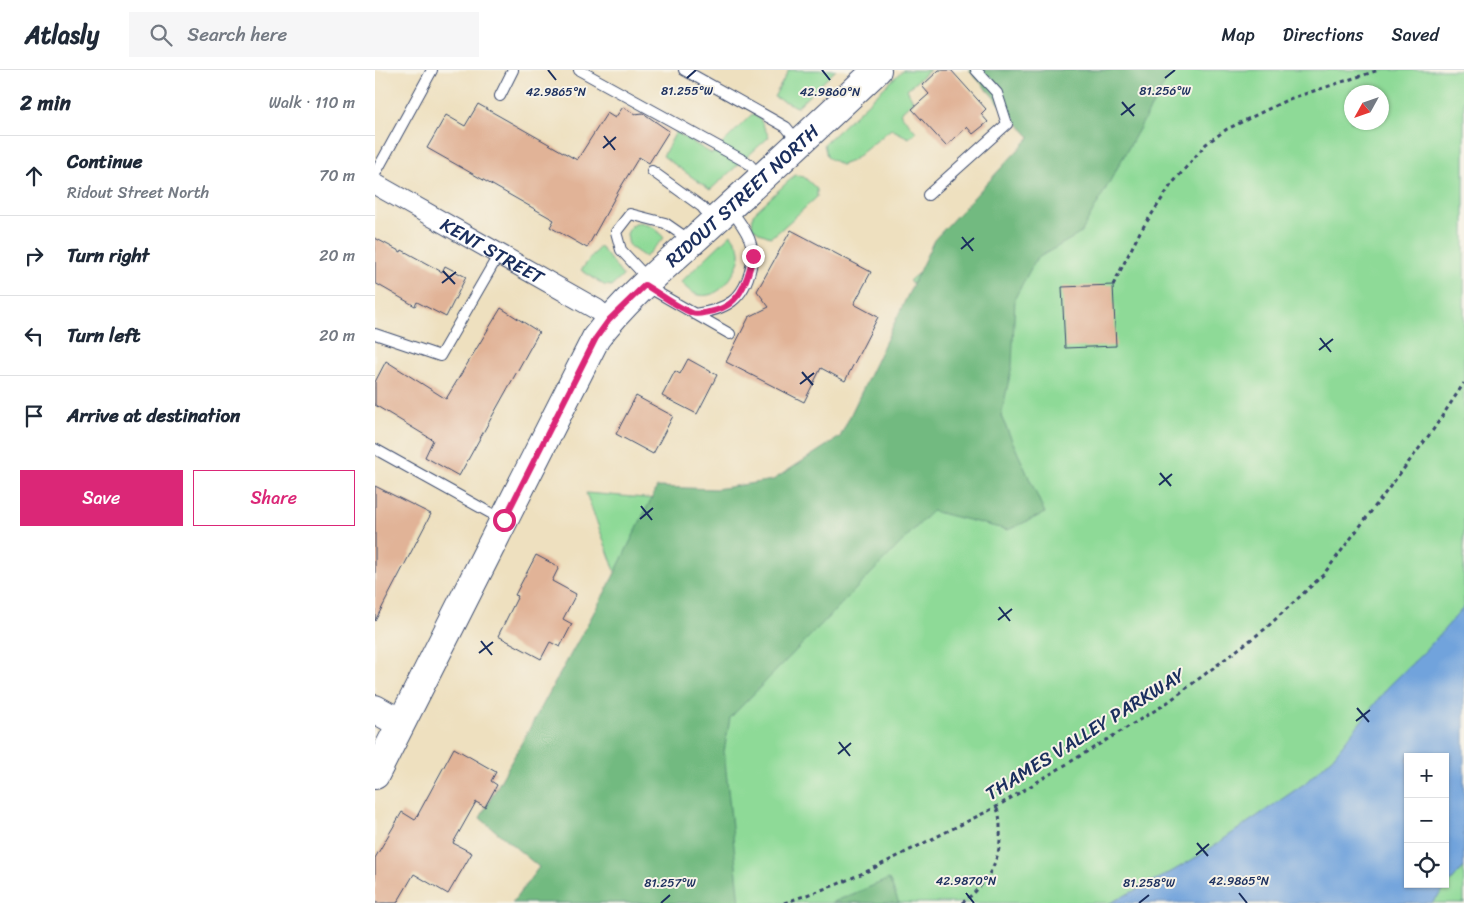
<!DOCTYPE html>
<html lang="en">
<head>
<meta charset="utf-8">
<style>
  body { margin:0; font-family:Sriracha,sans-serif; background:#f6f6f7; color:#1f2937 }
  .controls { position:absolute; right:15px; bottom:15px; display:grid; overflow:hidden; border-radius:0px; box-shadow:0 1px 4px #0004 }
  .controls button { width:45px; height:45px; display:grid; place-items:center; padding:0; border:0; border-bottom:1px solid #e0e1e3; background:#fff; color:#1f2937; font:25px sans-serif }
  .compass { position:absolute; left:969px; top:15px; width:45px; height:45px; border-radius:50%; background:#fff; box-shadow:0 1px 4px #0004; rotate:230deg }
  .stop { position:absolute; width:15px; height:15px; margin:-11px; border:4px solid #db2777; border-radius:50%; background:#fff }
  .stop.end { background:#db2777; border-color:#fff; box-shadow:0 1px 5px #0008 }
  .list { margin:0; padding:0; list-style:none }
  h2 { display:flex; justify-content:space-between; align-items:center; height:65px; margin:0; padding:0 20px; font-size:21px }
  h2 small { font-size:16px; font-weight:400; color:#747a83 }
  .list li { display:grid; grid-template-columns:32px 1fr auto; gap:15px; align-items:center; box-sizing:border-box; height:80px; padding:0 20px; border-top:1px solid #e0e1e3 }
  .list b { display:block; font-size:19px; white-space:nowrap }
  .list p { margin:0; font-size:16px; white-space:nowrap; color:#747a83 }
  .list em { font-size:16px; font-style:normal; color:#747a83 }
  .actions { display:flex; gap:10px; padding:15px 20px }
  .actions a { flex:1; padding:11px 0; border:1px solid #db2777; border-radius:0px; text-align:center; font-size:18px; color:#db2777 }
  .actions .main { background:#db2777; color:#fff }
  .icon { flex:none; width:28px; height:28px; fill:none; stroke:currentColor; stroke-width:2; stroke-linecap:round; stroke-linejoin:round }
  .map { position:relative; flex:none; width:1089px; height:833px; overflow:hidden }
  header { display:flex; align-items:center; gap:30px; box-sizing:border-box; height:70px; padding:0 25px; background:#fff; border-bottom:1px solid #e0e1e3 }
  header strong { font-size:24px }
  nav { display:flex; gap:28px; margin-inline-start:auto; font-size:18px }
  .search { width:350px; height:45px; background:#f6f6f7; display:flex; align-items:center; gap:12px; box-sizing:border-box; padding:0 18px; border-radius:0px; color:#747a83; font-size:19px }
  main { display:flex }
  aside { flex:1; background:#fff }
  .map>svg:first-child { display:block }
  .green { fill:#8eda97; stroke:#54847a; fill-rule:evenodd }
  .forest { fill:#72ba80; stroke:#46746f }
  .water { fill:#71a3dc; stroke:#46699d; fill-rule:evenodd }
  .building { fill:#e1b397 }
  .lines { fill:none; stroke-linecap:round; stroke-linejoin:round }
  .lane-casing { stroke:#3b4a6d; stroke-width:12 }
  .street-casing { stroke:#3b4a6d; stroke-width:22 }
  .secondary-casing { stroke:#3b4a6d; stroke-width:30 }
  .path { stroke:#3b4a6d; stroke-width:3; stroke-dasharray:4 4; stroke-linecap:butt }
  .lane { stroke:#fff; stroke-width:10 }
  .street { stroke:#fff; stroke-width:20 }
  .secondary { stroke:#fff; stroke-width:28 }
  .route { stroke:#db2777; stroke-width:6 }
  .ticks { fill:none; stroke:#1b2f5e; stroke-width:2 }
  .labels { text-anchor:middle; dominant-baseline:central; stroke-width:4; stroke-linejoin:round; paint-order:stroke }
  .street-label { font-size:19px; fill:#1b2f5e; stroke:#f7f3e8 }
  .ticks-label { font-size:12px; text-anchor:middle; fill:#1b2f5e; stroke:#f7f3e8; stroke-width:4; stroke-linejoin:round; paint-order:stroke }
</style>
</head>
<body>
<header>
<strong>Atlasly</strong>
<div class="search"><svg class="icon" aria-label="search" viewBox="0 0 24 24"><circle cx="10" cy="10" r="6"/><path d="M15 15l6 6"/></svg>Search here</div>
<nav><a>Map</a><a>Directions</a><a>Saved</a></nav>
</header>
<main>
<aside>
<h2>2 min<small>Walk · 110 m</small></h2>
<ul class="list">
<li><svg class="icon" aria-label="ahead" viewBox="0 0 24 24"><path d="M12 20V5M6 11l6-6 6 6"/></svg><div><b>Continue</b><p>Ridout Street North</p></div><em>70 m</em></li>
<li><svg class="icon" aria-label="right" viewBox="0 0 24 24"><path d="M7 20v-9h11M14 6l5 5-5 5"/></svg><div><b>Turn right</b></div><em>20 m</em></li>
<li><svg class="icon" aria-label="left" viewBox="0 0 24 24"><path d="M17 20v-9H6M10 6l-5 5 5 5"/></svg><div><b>Turn left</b></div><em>20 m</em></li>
<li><svg class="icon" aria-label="arrive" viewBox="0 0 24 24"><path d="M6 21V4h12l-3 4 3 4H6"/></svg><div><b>Arrive at destination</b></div></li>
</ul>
<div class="actions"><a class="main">Save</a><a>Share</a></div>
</aside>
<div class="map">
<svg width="1089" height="833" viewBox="0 0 1089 833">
  <rect width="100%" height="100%" fill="#f7f3e8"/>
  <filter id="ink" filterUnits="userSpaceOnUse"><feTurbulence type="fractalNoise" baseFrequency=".02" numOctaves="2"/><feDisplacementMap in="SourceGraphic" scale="10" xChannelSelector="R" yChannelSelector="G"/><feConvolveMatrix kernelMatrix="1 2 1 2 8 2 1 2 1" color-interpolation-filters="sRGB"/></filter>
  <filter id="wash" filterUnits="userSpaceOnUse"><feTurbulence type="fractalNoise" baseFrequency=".0096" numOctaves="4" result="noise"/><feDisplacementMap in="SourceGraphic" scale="20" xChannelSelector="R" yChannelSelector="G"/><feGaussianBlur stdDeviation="1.12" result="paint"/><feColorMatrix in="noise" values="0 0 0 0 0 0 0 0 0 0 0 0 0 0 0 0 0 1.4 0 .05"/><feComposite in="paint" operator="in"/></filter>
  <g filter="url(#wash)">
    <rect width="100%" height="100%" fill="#eee0bf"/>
    <path class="green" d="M 414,0 L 461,0 L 422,37 L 399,27 Z
      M 528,0 L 555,0 L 532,19 L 538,31 L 525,43 L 541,62 L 534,68 L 516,59 L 477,91 L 466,95 L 452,87 L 449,74 Z
      M 620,0 L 1089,0 L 1089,553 L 958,687 L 929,714 L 827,784 L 796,802 L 735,833 L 179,833 L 246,517 L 211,423 L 293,430 L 377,424 L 471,377 L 545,219 L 534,211 L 680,85 ZM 976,22 L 1006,22 L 1006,52 L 976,52 Z
      M 377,44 L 385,49 L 394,67 L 335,120 L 288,86 L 301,62 L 337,84 Z
      M 420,105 L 429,107 L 442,119 L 442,127 L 402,163 L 395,167 L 385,163 L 377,157 L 378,144 Z
      M 265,152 L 280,158 L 289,168 L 270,187 L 254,176 L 252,164 L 256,156 Z
      M 356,164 C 359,169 364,175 365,181 C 366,188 363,194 360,200 C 349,224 325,237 306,212 Z
      M 225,176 L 248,206 L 237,216 L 229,215 L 206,200 Z
      M 1089,797 L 1089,833 L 1057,833 Z"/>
    <path class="forest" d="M 594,0 L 797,0 L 706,163 L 661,189 L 640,228 L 637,296 L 626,346 L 670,443 L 633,460 L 557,441 L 355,648 L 349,682 L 365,833 L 137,833 L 164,797 L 105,748 L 234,515 L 282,417 L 341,419 L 398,410 L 465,367 L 559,170 L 655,67 Z
      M 514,809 L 524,833 L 456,833 Z"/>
    <path class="water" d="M 1089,537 L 1089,797 L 1057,833 L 735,833 L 796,802 L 827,784 L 929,714 L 958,687 L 1013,617 L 1051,580 ZM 1033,687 L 1070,687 L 1070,814 L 1033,814 Z"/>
    <g id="blocks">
      <path class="building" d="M 564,0 L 576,0 L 611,39 L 606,44 L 613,52 L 598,64 L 592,57 L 571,76 L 537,39 L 554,24 L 547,16 Z
        M 103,34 L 202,90 L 232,43 L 240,48 L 248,37 L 260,44 L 268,43 L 294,61 L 274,93 L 264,87 L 244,120 L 212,178 L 175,157 L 179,150 L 52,78 L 71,45 L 90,56 Z
        M 416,160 L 496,202 L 479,234 L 503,247 L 470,311 L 446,298 L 429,332 L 351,292 L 374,247 L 394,237 L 382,221 Z
        M 0,168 L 26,182 L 27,180 L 67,202 L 70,196 L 91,207 L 71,247 L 42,232 L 40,236 L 0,213 Z
        M 738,215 L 741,276 L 690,278 L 687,217 Z
        M 126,238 L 164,262 L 84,406 L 50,387 L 58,370 L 0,335 L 0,312 L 11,291 L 71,329 Z
        M 313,289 L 342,305 L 322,344 L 287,326 L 300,301 L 305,304 Z
        M 261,326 L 298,346 L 278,384 L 241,364 Z
        M 0,416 L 56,444 L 0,551 Z
        M 161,485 L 184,497 L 177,511 L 201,524 L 188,549 L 197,554 L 185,577 L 175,572 L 166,589 L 123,566 L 143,526 L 140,525 Z
        M 79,678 L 121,702 L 116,711 L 122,715 L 110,737 L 101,732 L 78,773 L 97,783 L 73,824 L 39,804 L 22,833 L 0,833 L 0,788 L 27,742 L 40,750 Z"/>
    </g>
  </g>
  <g filter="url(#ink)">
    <use href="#blocks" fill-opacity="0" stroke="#3b4a6d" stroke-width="1"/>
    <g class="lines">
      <g class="lane-casing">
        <path id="lane" d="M 204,0 L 373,93 L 386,107
          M 309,0 L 411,57 L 424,73
          M 125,26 L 138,0
          M 277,101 L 327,137 L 338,151
          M 0,104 L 57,0
          M 553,125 L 632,54 L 622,23 L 601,0
          M 273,209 L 246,180 L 241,162 L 255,144 L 290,153 L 316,171
          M 271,216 L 355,264
          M 319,244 C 351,240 369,230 376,197 C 377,189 379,182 376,174 C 373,161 362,149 355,138
          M 0,264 L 65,286 L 124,184
          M 0,379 L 128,450"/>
      </g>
      <g class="street-casing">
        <g id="street">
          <path id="s1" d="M 0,114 L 221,239 L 234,250"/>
        </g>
      </g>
      <g class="secondary-casing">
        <g id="secondary">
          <path d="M 0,639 L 25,653"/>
          <path id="s2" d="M 0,705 L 221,268 C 251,228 297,190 334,156 C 391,104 446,53 502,0"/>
        </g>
      </g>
      <path class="path" d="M 738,215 L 765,162 L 796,115 L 831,74 L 852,59 L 914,29 L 1004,0
        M 409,833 L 463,814 L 495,800 L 621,737 L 789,635 L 890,559 L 948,505 L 1058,360 L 1089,313
        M 587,833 C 611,815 627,790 625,760 C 625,752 625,744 621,737"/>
      <use href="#lane" class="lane"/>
      <use href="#street" class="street"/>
      <use href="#secondary" class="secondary"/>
    </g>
  </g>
  <g class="lines" filter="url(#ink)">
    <path class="route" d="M 129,450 L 221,268 L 234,250 L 270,215 C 285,224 302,237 317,243 C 322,245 328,243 333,242 C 364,238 372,213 378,186"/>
  </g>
  <path class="ticks" d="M 173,0 L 181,10M 447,0 L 455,10M 312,8 L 321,0M 790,8 L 800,0M 747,32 L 759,46M 746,45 L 760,34M 229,66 L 240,80M 228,78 L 241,67M 587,167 L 598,181M 586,179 L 599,168M 68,201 L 80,214M 67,213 L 81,202M 945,268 L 956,282M 944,280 L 958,269M 427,302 L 438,315M 425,314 L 439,303M 785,403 L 796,416M 784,415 L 797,404M 266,436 L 277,450M 265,449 L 278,438M 624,537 L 635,551M 623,550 L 637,539M 106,571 L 117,585M 104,583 L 118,572M 982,638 L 994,652M 981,651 L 995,640M 464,672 L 475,686M 463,684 L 476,673M 822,773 L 833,786M 821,785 L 834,774M 591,823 L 599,833M 864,823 L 872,833M 286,833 L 295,825M 764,833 L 774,825"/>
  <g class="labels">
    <g class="street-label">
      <text stroke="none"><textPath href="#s2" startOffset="694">RIDOUT STREET NORTH</textPath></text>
      <text stroke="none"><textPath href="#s1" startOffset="135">KENT STREET</textPath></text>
      <text transform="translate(710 664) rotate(-32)">THAMES VALLEY PARKWAY</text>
    </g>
  </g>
  <g class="ticks-label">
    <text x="312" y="25">81.255°W</text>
    <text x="790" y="25">81.256°W</text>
    <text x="181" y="26">42.9865°N</text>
    <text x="455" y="26">42.9860°N</text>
    <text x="591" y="815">42.9870°N</text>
    <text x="864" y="815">42.9865°N</text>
    <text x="295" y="817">81.257°W</text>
    <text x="774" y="817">81.258°W</text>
  </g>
</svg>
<div class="controls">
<button>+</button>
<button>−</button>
<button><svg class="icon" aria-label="locate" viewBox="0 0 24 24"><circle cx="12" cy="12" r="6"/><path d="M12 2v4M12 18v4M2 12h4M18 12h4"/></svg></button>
</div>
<svg class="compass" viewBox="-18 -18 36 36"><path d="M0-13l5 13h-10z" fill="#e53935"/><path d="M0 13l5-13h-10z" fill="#747a83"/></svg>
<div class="stop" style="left:129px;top:450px"></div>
<div class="stop end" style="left:378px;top:186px"></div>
</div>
</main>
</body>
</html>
